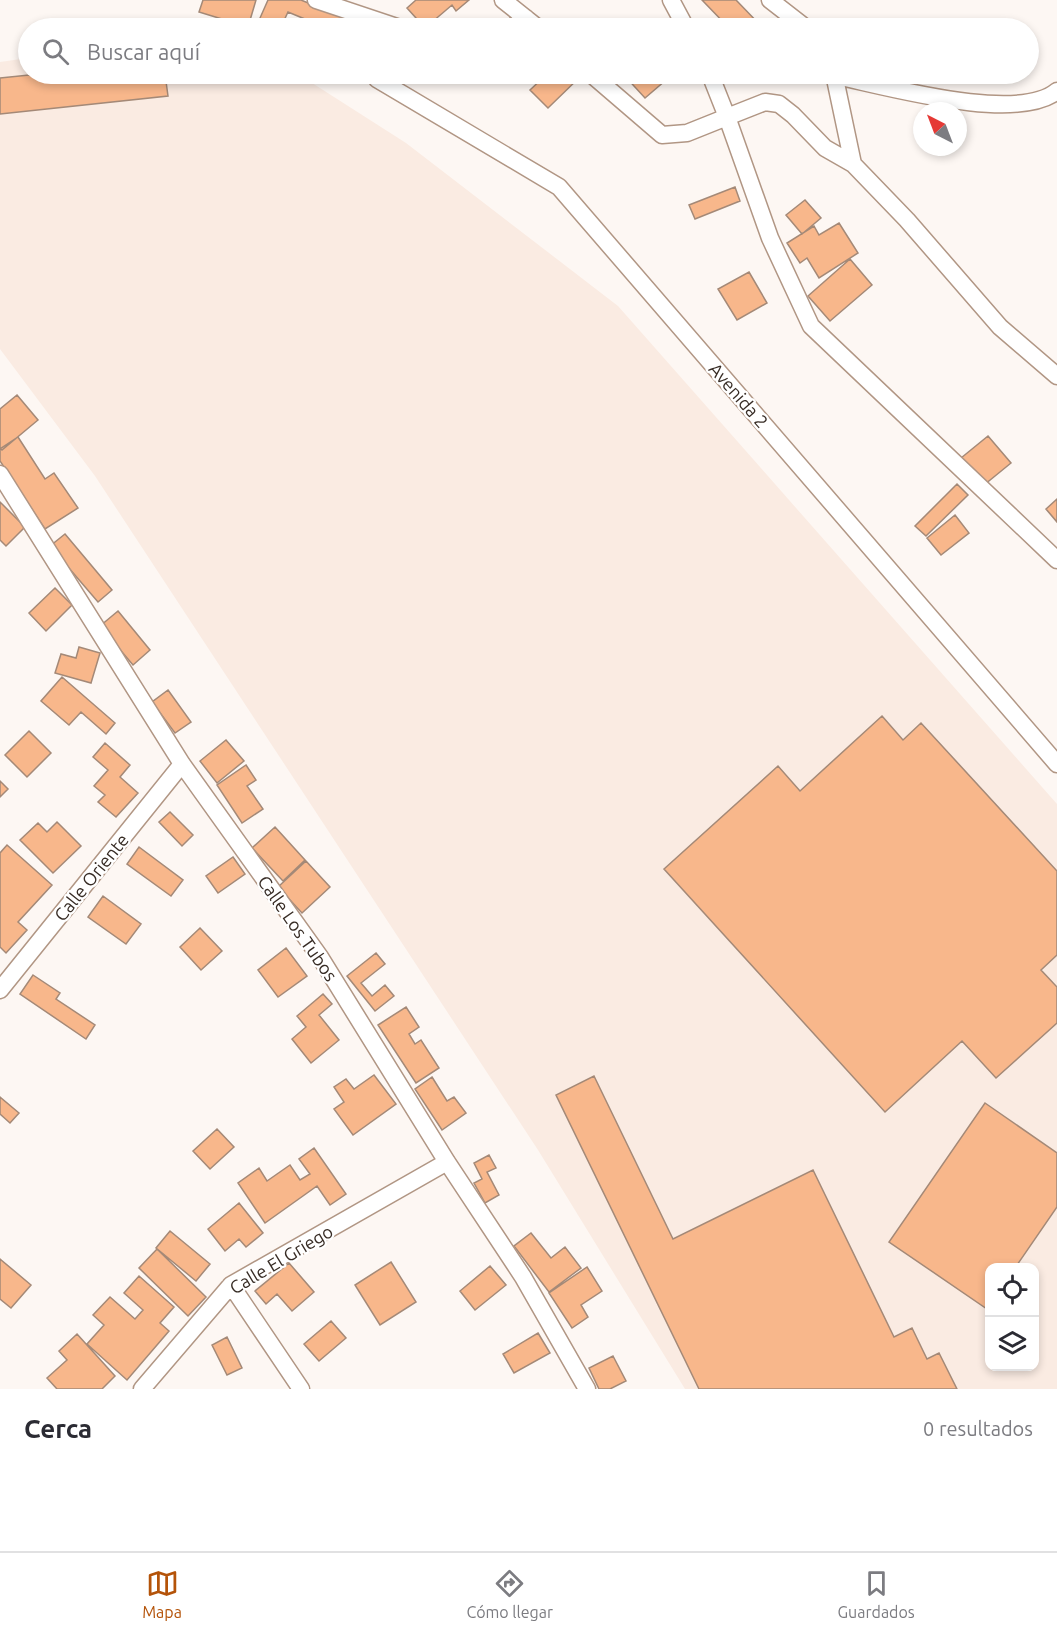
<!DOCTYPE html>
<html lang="es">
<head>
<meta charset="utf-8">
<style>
  body { margin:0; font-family:Ubuntu,sans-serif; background:#f7f7f7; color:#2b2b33 }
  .controls { position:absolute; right:18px; bottom:18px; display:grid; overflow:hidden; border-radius:12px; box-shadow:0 3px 9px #0003 }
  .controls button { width:54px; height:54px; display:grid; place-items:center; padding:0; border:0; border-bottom:2px solid #e1e1e2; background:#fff; color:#2b2b33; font:30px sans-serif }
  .compass { position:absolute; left:913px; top:102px; width:54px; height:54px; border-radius:50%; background:#fff; box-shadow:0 3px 9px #0003; rotate:318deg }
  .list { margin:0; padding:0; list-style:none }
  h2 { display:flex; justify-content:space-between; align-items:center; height:78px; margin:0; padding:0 24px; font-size:26px }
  h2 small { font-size:20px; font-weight:400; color:#7c7c81 }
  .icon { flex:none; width:33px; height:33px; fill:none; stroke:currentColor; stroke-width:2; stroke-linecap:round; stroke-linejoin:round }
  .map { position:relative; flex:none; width:1057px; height:1389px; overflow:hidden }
  .search { position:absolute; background:#fff; box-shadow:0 3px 9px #0003; left:18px; right:18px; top:18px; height:66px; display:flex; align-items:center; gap:15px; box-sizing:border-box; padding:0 21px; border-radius:33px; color:#7c7c81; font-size:22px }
  .sheet { height:162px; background:#fff }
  nav { display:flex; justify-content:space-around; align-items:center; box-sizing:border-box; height:84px; border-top:2px solid #e1e1e2; background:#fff; font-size:16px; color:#7c7c81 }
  nav a { display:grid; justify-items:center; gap:3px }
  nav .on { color:#b45309 }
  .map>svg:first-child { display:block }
  .built { fill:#faebe2; fill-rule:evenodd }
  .building { fill:#f8b78b; stroke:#a48977; stroke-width:1.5 }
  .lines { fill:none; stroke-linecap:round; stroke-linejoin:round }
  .minor-casing { stroke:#b19684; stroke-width:19 }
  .minor { stroke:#fff; stroke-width:16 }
  .labels { text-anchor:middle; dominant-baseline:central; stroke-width:4.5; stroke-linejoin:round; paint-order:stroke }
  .street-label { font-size:18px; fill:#372c25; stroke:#fff }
</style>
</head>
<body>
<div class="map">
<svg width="1057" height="1389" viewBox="0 0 1057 1389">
  <rect width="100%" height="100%" fill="#fdf7f3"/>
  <path class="built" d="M 28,58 L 28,74 L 298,74 L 406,143 L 618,306 L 1057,804 L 1057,1389 L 685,1389 L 538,1150 L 95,476 L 0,349 L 0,62 ZM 990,1268 L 1034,1268 L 1034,1366 L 990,1366 Z"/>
  <path class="building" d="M 203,0 L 256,0 L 248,27 L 199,12 Z
    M 268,0 L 301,0 L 369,28 L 309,28 L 312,22 L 288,12 L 281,27 L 260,18 Z
    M 416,0 L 469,0 L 456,11 L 452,5 L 425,28 L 407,8 Z
    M 702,0 L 736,0 L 763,28 L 729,28 Z
    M 39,74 L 165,74 L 168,96 L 0,114 L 0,78 Z
    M 547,74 L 580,74 L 582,75 L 548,108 L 530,90 Z
    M 623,74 L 673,74 L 645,98 Z
    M 735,187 L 740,201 L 695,219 L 689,205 Z
    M 805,200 L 821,218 L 802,234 L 786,215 Z
    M 839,223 L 858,253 L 819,278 L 807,258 L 800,263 L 787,243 L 814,226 L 819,235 Z
    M 850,259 L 872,285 L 830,321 L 808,296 Z
    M 749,272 L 767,303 L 737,320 L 718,289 Z
    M 17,395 L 38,420 L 2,450 L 0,448 L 0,409 Z
    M 988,436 L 1011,463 L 984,485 L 961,458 Z
    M 18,437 L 45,479 L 54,473 L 78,508 L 45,529 L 0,461 L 0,449 Z
    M 957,484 L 968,495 L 926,536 L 915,526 Z
    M 1057,499 L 1057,522 L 1046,509 Z
    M 0,502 L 25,527 L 6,546 L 0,540 Z
    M 955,515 L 969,533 L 941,555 L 927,538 Z
    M 65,534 L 112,590 L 98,602 L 50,546 Z
    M 55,588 L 72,605 L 46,631 L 29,613 Z
    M 118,611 L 150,650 L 133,665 L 100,626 Z
    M 79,647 L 100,653 L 91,683 L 55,673 L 61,654 L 76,658 Z
    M 62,677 L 115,723 L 106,734 L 81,712 L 69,725 L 41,701 Z
    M 168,690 L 191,722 L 175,733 L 152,702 Z
    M 882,716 L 903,740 L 921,723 L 1057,871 L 1057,955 L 1041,970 L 1057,987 L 1057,1023 L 996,1078 L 962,1041 L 885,1112 L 664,869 L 778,766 L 800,791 Z
    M 29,731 L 51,753 L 27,777 L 5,755 Z
    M 226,740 L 244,761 L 217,783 L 200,761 Z
    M 105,743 L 130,765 L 120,777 L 138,793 L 116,817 L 98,802 L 105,795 L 94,786 L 108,770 L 93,757 Z
    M 246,765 L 256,780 L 247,786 L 263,809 L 242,823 L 217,785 Z
    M 0,781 L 8,789 L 0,797 Z
    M 170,812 L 193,835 L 182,846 L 159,822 Z
    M 57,822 L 81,846 L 53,873 L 20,840 L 38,823 L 47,832 Z
    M 275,827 L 305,860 L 283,881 L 252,848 Z
    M 7,845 L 52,885 L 18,922 L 27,930 L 6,953 L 0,947 L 0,853 Z
    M 139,847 L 183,880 L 171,896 L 127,864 Z
    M 233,857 L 245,874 L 218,893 L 206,876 Z
    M 306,861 L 330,887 L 302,913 L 278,887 Z
    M 103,896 L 141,924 L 126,944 L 88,917 Z
    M 200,928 L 222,951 L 201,970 L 180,947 Z
    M 286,948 L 307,976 L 278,997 L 258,970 Z
    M 376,953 L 385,964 L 361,983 L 372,996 L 385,985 L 394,996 L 375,1011 L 347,976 Z
    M 33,975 L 60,993 L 56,999 L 95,1025 L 86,1039 L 20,994 Z
    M 323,994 L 332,1004 L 319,1015 L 339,1040 L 311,1063 L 292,1039 L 306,1027 L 297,1016 Z
    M 406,1007 L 419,1027 L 409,1034 L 415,1044 L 421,1040 L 439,1068 L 416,1083 L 378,1025 Z
    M 374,1075 L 396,1104 L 353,1135 L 334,1109 L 344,1102 L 334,1087 L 346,1079 L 354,1089 Z
    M 594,1076 L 673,1239 L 813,1170 L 894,1337 L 912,1328 L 927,1359 L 939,1353 L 957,1389 L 699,1389 L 556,1095 Z
    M 432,1077 L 447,1101 L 454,1097 L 466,1113 L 442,1130 L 415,1089 Z
    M 0,1097 L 19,1113 L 10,1123 L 0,1114 Z
    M 985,1103 L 1057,1153 L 1057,1207 L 1015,1268 L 990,1268 L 990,1305 L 987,1309 L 889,1242 Z
    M 217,1129 L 234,1147 L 210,1169 L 193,1151 Z
    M 314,1148 L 346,1194 L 330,1205 L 317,1186 L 265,1223 L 238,1183 L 259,1168 L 267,1181 L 290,1165 L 300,1180 L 310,1174 L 299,1159 Z
    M 489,1155 L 496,1168 L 487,1172 L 499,1195 L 485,1203 L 474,1183 L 482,1179 L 474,1163 Z
    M 239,1203 L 263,1233 L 246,1247 L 239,1239 L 225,1251 L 208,1229 Z
    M 170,1231 L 210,1264 L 196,1281 L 156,1248 Z
    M 531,1233 L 551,1258 L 565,1247 L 581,1268 L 549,1292 L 514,1246 Z
    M 157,1249 L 206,1297 L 188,1316 L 139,1268 Z
    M 0,1259 L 31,1285 L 11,1308 L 0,1299 Z
    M 391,1262 L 416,1302 L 380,1325 L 355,1285 Z
    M 289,1263 L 314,1292 L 292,1311 L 277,1294 L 266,1304 L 255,1291 Z
    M 490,1266 L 506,1285 L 475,1310 L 460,1291 Z
    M 587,1267 L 602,1291 L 581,1305 L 588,1317 L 572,1328 L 549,1293 Z
    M 139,1276 L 174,1307 L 160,1323 L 169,1331 L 127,1380 L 87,1344 L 104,1325 L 93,1315 L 110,1297 L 135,1319 L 143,1310 L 124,1293 Z
    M 331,1321 L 346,1338 L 319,1361 L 304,1344 Z
    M 538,1333 L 550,1353 L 514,1373 L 503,1354 Z
    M 77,1334 L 115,1376 L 102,1389 L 57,1389 L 47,1378 L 67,1360 L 59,1351 Z
    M 227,1337 L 242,1368 L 227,1375 L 212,1345 Z
    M 613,1356 L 626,1381 L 610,1389 L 599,1389 L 589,1368 Z"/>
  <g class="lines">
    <g class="minor-casing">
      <path id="minor" d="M 316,0 L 400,28
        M 503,0 L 538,28
        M 671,0 L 686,28
        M 770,0 L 806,28
        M 511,28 L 526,18
        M 591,74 L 662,135 L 687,133 L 727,117 L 710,74
        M 834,74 L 853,164
        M 836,76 C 885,86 1017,124 1057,91
        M 377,79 L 559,187 L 1057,764
        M 1057,376 L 1000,327 L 907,220 L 853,164 L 825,148 L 793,115 L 779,104 L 765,102 L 727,117 L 770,238 L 811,326 L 1057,560
        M 0,474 L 182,764 L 320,957 L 447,1162 L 523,1277 L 587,1389
        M 0,990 L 182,764
        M 231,1285 L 301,1389
        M 142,1389 L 231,1285 L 447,1162"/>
    </g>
    <use href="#minor" class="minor"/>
  </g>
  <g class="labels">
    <g class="street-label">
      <text transform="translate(739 395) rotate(49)">Avenida 2</text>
      <text transform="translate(91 877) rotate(-51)">Calle Oriente</text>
      <text transform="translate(298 928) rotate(55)">Calle Los Tubos</text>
      <text transform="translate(281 1259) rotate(-31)">Calle El Griego</text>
    </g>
  </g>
</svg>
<div class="controls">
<button><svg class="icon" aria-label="locate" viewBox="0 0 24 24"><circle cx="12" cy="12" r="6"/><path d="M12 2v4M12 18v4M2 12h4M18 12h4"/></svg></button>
<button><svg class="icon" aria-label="layers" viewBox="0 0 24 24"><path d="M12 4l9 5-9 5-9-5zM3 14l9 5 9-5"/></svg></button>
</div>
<svg class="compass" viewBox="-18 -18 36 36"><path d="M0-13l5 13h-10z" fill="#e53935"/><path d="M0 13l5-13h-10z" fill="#7c7c81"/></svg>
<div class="search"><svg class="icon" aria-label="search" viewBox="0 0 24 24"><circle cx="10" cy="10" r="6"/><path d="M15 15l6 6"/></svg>Buscar aquí</div>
</div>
<section class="sheet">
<h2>Cerca<small>0 resultados</small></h2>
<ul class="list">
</ul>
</section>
<nav>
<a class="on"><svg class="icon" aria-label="map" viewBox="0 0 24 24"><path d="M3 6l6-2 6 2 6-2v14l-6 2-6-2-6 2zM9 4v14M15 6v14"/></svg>Mapa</a>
<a><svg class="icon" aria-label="directions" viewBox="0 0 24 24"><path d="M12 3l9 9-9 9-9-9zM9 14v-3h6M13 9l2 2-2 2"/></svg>Cómo llegar</a>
<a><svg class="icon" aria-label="saved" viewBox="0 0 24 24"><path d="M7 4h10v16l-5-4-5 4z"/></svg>Guardados</a>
</nav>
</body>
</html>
